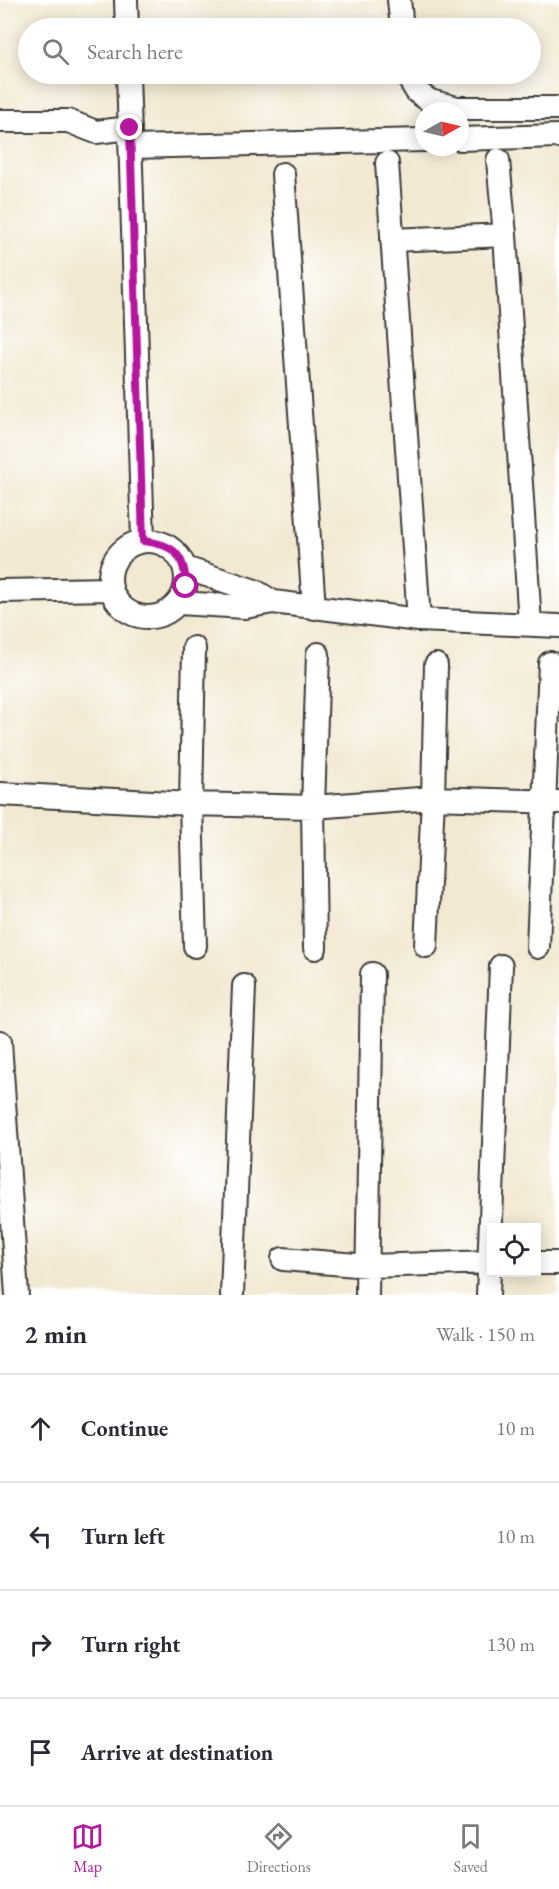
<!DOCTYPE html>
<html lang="en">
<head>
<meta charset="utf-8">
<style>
  body { margin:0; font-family:"EB Garamond",serif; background:#f7f7f7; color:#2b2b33 }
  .controls { position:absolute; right:18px; bottom:18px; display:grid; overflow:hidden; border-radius:0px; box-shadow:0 3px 15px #0003 }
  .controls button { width:54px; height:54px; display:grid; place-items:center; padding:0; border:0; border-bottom:2px solid #e1e1e2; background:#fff; color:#2b2b33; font:30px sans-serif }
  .compass { position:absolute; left:415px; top:102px; width:54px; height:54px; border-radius:50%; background:#fff; box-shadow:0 3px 15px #0003; rotate:82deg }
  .stop { position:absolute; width:18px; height:18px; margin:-14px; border:4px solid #b5179e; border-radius:50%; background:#fff }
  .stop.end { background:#b5179e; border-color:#fff; box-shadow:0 2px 6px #0008 }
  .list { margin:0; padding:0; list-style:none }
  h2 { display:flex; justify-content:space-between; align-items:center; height:78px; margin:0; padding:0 24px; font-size:26px }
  h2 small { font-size:20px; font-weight:400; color:#7c7c81 }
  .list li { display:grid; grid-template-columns:39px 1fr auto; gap:18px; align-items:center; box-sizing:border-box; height:108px; padding:0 24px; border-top:2px solid #e1e1e2 }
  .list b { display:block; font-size:22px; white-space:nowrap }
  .list em { font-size:20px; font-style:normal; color:#7c7c81 }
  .icon { flex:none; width:33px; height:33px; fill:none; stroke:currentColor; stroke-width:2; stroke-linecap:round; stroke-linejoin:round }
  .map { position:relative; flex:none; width:559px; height:1295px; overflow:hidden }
  .search { position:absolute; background:#fff; box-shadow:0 3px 15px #0003; left:18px; right:18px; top:18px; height:66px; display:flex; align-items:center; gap:15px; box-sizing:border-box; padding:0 21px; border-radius:33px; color:#7c7c81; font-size:22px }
  .sheet { height:510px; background:#fff }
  nav { display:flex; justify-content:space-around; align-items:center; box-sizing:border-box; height:84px; border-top:2px solid #e1e1e2; background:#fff; font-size:16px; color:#7c7c81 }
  nav a { display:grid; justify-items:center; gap:3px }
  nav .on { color:#b5179e }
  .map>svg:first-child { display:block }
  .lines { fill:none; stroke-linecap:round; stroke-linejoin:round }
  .street-casing { stroke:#3c3b37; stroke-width:26 }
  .street { stroke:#fff; stroke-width:22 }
  .route { stroke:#b5179e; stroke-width:8 }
</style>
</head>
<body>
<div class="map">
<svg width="559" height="1295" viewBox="0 0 559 1295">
  <rect width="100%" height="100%" fill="#fff"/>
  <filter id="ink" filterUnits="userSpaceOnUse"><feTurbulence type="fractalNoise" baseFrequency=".0167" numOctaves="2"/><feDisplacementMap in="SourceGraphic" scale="12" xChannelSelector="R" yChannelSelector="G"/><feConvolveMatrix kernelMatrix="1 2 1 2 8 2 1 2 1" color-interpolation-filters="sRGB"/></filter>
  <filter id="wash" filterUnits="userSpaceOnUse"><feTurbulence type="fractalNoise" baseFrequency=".008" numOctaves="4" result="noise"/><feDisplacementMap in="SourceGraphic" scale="24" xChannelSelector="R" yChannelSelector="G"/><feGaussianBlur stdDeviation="1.35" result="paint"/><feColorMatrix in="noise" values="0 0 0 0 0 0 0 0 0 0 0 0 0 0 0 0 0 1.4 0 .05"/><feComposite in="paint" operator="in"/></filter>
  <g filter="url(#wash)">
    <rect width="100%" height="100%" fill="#f2e9d2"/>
  </g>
  <g filter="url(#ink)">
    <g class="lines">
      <g class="street-casing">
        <path id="street" d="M 126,0 L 127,28
          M 399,0 L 402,28
          M 128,74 L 143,541
          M 408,74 L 409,79 L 417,92 L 430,101 L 457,108 L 559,108
          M 0,121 L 68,121 L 96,132 L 130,128
          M 460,139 L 559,136
          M 131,147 L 424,140
          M 498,160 L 505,235 L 530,624
          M 387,163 L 419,620
          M 283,174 L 314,608
          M 392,240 L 505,235
          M110 579a38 38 0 1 1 76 0a38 38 0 1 1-76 0Z
          M 185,568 L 255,591 L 273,602
          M 0,591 L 111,589
          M 179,603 L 245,607 L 273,602 L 419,620 L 559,626
          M 194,648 L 191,804 L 195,946
          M 0,794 L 191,804 L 313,807 L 433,798 L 559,802
          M 426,946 L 433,798 L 436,665
          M 538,947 L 550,663
          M 315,948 L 313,807 L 318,654
          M 0,1042 L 17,1295
          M 283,1259 L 369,1266 L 492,1262
          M 536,1263 L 559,1263
          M 232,1295 L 244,986
          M 367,1295 L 372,974
          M 488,1295 L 501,966"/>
      </g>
      <use href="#street" class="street"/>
    </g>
  </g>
  <g class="lines" filter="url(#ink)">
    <path class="route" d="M 130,128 L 143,541 C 174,544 185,555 186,586"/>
  </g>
</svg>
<div class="controls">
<button><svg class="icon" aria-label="locate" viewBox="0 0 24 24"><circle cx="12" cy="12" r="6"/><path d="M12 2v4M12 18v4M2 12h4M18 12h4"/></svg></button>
</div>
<svg class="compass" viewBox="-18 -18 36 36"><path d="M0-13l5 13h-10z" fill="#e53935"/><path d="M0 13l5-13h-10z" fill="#7c7c81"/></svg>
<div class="stop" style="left:186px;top:586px"></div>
<div class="stop end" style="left:130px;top:128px"></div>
<div class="search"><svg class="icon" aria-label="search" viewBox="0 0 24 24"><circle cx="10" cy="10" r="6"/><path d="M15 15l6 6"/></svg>Search here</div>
</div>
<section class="sheet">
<h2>2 min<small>Walk · 150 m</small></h2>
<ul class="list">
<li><svg class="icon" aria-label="ahead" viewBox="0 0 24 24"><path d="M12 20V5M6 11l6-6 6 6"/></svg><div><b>Continue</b></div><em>10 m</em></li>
<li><svg class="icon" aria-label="left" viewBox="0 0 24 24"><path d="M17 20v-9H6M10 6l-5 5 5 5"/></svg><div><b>Turn left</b></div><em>10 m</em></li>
<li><svg class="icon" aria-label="right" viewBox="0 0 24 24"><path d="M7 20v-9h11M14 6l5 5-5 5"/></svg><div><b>Turn right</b></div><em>130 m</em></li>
<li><svg class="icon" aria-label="arrive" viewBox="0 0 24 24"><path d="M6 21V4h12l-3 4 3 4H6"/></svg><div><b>Arrive at destination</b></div></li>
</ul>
</section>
<nav>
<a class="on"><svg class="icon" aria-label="map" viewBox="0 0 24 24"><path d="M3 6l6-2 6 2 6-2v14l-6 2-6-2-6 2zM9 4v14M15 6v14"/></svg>Map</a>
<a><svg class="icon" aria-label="directions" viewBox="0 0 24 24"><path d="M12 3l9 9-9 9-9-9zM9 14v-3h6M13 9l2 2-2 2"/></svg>Directions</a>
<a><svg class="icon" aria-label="saved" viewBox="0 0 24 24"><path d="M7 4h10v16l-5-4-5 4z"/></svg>Saved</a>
</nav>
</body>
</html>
